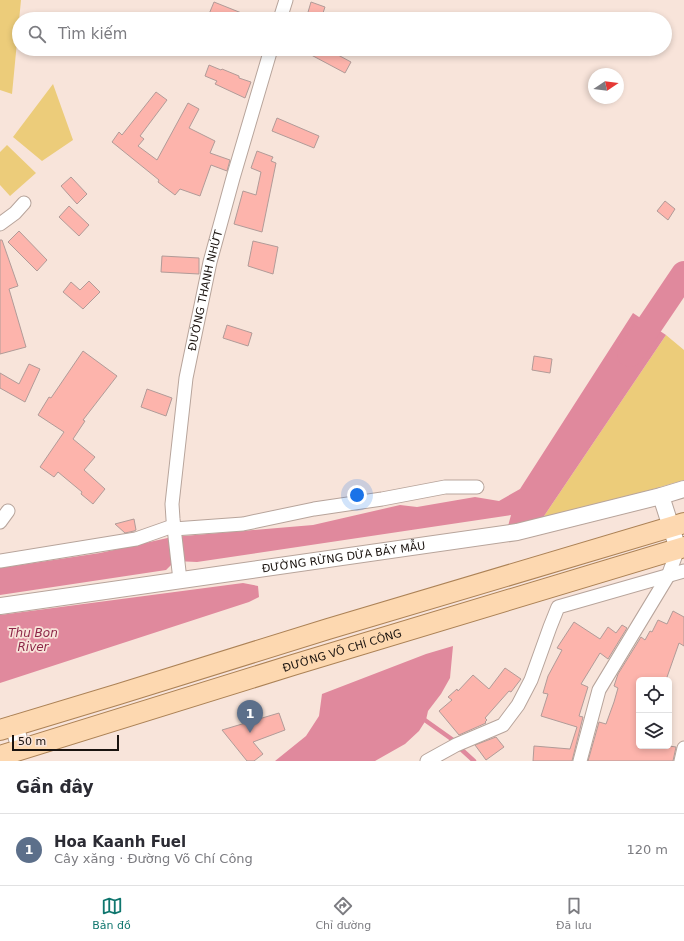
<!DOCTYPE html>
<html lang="vi">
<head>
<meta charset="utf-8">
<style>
  body { margin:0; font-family:"DejaVu Sans",sans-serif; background:#f7f7f7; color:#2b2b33 }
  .controls { position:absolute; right:12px; bottom:12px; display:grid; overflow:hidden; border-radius:6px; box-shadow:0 2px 6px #0003 }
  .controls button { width:36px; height:36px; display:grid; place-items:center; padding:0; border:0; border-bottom:1px solid #e1e1e2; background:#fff; color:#2b2b33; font:20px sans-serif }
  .compass { position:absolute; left:588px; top:68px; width:36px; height:36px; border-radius:50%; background:#fff; box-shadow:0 2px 6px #0003; rotate:77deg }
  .scale { position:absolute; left:12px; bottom:10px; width:107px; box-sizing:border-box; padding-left:4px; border:2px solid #1a130f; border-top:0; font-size:11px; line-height:14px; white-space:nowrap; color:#1a130f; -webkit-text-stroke:3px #f8e4da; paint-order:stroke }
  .you { position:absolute; left:357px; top:495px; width:14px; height:14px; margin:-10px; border:3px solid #fff; border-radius:50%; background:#1a73e8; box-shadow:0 0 0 6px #1a73e833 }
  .badge { display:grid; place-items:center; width:26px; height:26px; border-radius:50%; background:#0f766e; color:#fff; font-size:13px; font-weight:700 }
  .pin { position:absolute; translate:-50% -33px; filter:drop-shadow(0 1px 2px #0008) }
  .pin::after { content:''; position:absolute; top:21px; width:14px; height:12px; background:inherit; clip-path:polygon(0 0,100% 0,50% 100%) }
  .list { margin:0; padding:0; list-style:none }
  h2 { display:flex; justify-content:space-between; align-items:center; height:52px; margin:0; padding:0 16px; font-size:17px }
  h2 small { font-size:13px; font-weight:400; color:#7c7c81 }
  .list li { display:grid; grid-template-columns:26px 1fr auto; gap:12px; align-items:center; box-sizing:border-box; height:72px; padding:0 16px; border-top:1px solid #e1e1e2 }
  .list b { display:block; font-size:15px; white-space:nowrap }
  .list p { margin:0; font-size:13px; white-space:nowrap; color:#7c7c81 }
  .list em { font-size:13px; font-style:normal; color:#7c7c81 }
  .icon { flex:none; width:22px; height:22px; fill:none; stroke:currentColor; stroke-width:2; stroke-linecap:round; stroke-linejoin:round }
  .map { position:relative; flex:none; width:684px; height:761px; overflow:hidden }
  .search { position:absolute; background:#fff; box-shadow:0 2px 6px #0003; left:12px; right:12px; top:12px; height:44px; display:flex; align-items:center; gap:10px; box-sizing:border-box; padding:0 14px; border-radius:22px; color:#7c7c81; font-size:15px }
  .sheet { height:124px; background:#fff }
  nav { display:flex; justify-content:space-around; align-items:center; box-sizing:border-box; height:56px; border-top:1px solid #e1e1e2; background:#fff; font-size:11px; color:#7c7c81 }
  nav a { display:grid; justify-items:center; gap:2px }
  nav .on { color:#0f766e }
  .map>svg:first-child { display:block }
  .green { fill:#eccc7a }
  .water { fill:#e0899d }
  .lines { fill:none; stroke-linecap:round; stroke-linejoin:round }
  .stream { stroke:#e0899d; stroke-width:4.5 }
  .river { stroke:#e0899d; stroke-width:26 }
  .building { fill:#fdb4ac; stroke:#b19b98 }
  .minor-casing { stroke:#b7a49b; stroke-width:15 }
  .tertiary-casing { stroke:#b7a49b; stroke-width:18 }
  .secondary-casing { stroke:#b7a49b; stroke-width:20 }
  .primary-casing { stroke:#ac8256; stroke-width:22 }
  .minor { stroke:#fff; stroke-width:13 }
  .tertiary { stroke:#fff; stroke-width:16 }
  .secondary { stroke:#fff; stroke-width:18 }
  .primary { stroke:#fdd8b0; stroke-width:20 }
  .labels { text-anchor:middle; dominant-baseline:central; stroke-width:3.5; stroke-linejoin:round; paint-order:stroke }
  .street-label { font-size:11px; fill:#1a130f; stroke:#f8e4da }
  .water-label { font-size:12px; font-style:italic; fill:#8d2748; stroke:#f8e4da }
</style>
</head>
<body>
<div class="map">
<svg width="684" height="761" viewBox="0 0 684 761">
  <rect width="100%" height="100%" fill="#f8e4da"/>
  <path class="green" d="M 0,0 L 21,0 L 12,94 L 0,90 Z
    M 53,84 L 73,140 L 42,161 L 13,137 Z
    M 7,145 L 36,173 L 10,196 L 0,185 L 0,152 Z
    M 666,335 L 684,350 L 684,480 L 540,522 Z"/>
  <path class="water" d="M 633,313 L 666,335 L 540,522 L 507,530 L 511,515 L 197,562 L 175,561 L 166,570 L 0,595 L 0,568 L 100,553 L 172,537 L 313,525 L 400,505 L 417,507 L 475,497 L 499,501 L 520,489 Z
    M 243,583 L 258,586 L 259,597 L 249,602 L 0,683 L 0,615 Z
    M 453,646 L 450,678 L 441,694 L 428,711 L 426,720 L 419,731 L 405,744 L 375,761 L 275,761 L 306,736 L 319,716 L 322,694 L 426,654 Z"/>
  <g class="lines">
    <path class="stream" d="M 422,718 L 453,740
      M 462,750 L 474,761"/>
    <path class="river" d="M 630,354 L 684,274"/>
  </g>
  <path class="building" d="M 214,2 L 254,18 L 254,19 L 207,19 Z
    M 311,2 L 325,7 L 321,19 L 306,19 Z
    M 300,49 L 327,49 L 351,62 L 345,73 Z
    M 209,65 L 221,70 L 222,69 L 239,76 L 239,78 L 251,82 L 245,98 L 215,84 L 217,81 L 205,76 Z
    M 156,92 L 167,100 L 140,136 L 144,139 L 138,146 L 157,160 L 188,103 L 199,109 L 189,128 L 215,141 L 210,153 L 230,160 L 227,171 L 211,165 L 200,196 L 180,189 L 175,195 L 158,182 L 159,180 L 112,142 L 119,132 L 122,135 Z
    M 277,118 L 319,136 L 314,148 L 272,131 Z
    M 257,151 L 273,157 L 271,161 L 276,163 L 262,232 L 234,224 L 243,191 L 256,195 L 261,172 L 251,168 Z
    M 71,177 L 87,194 L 77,204 L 61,186 Z
    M 665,201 L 675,209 L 668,220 L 657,211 Z
    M 69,206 L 89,225 L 79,236 L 59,217 Z
    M 19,231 L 47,260 L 37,271 L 8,242 Z
    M 0,240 L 2,240 L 18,286 L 9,289 L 26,347 L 0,354 Z
    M 253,241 L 278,247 L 273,274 L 248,266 Z
    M 162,256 L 199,258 L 199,274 L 161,272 Z
    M 89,281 L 100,292 L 83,309 L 63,292 L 71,282 L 80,290 Z
    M 227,325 L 252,333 L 248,346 L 223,338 Z
    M 83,351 L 117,376 L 83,420 L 85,421 L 73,439 L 95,457 L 84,470 L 105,489 L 93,504 L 81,494 L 82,492 L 58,472 L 54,477 L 40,467 L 64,432 L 38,415 L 49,397 L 51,398 Z
    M 534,356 L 552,359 L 550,373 L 532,370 Z
    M 29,364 L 40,369 L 25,402 L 0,388 L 0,373 L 19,384 Z
    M 147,389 L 172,398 L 166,416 L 141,407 Z
    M 134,519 L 136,530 L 134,531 L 125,533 L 115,524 Z
    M 673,611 L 684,617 L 684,646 L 679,643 L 666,680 L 639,680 L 639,746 L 669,746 L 676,747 L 673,761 L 588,761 L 599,722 L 606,724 L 614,702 L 618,688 L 614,686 L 618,674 L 641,637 L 645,640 L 650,631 L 652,632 L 658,620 L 667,624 Z
    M 574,622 L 600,639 L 608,627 L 616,633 L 622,625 L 627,628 L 608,659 L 600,653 L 581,684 L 588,687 L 579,716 L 583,717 L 572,761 L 533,761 L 534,746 L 570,749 L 577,727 L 541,716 L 548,694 L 543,693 L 548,676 L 562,650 L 557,648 Z
    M 505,668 L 521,679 L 511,692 L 509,691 L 485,718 L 487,720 L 485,722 L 486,723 L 459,735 L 439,711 L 452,700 L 448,697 L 457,689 L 458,691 L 473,675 L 489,689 Z
    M 279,713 L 285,730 L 253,742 L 263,754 L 254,761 L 247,761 L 222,730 Z
    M 496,737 L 504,747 L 486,760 L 475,745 Z"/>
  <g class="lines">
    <g class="minor-casing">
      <g id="minor">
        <path d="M 280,19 L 286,0"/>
        <path d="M 0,224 L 15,213 L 24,203"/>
        <path d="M 0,522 L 8,511"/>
        <path d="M 174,529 L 243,524 L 314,509 L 382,499 L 445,487 L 477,487"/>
        <path d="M 0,561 L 136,539 L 173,526"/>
        <path id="s1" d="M 180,580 L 173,519 L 172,504 L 186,378 L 210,262 L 233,178 L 271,49"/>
        <path d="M 427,761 L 456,745 L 503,725 L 518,705 L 531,680 L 550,627 L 558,607 L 684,571"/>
        <path d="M 580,761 L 599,690 L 668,576 L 678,549"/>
        <path d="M 681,761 L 684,748"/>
      </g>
    </g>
    <g class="tertiary-casing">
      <g id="tertiary">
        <path d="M 661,496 L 678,549"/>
        <path id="s2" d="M 0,606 L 517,532 L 661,496 L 684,489"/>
      </g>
    </g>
    <g class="secondary-casing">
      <path id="secondary" d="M 14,725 L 21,749"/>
    </g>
    <g class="primary-casing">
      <g id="primary">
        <path d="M 0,730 L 119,694 L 328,629 L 684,523"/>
        <path id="s3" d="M 0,756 L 293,665 L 684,547"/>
      </g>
    </g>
    <use href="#minor" class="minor"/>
    <use href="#tertiary" class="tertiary"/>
    <use href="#secondary" class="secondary"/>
    <use href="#primary" class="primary"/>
  </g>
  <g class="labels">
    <g class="street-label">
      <text stroke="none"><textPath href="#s1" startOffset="293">ĐƯỜNG THANH NHỨT</textPath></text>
      <text stroke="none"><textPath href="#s2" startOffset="347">ĐƯỜNG RỪNG DỪA BẢY MẪU</textPath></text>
      <text stroke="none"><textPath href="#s3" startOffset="358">ĐƯỜNG VÕ CHÍ CÔNG</textPath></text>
    </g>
    <g class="water-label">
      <text x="33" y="633">Thu Bon<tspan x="33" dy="14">River</tspan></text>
    </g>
  </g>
</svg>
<div class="controls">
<button><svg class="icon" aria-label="locate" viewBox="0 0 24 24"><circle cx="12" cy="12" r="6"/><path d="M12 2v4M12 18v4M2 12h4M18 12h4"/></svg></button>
<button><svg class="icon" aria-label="layers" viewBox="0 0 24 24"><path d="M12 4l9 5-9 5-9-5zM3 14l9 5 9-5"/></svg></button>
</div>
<svg class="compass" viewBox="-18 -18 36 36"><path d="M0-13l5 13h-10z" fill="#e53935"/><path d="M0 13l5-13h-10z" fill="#7c7c81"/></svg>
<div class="scale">50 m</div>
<div class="you"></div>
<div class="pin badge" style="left:250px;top:733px;background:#5c6f8a">1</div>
<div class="search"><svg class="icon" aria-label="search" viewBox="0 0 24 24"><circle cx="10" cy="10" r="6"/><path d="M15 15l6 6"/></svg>Tìm kiếm</div>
</div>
<section class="sheet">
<h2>Gần đây<small></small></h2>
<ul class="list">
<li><span class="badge" style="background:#5c6f8a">1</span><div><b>Hoa Kaanh Fuel</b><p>Cây xăng · Đường Võ Chí Công</p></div><em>120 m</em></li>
</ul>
</section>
<nav>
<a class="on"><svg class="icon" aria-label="map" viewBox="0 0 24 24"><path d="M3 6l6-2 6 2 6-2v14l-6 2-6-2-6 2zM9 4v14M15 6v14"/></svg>Bản đồ</a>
<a><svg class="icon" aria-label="directions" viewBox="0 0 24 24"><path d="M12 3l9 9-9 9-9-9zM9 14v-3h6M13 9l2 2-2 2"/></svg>Chỉ đường</a>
<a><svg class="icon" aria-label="saved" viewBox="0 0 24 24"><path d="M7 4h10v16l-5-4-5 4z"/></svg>Đã lưu</a>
</nav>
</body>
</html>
